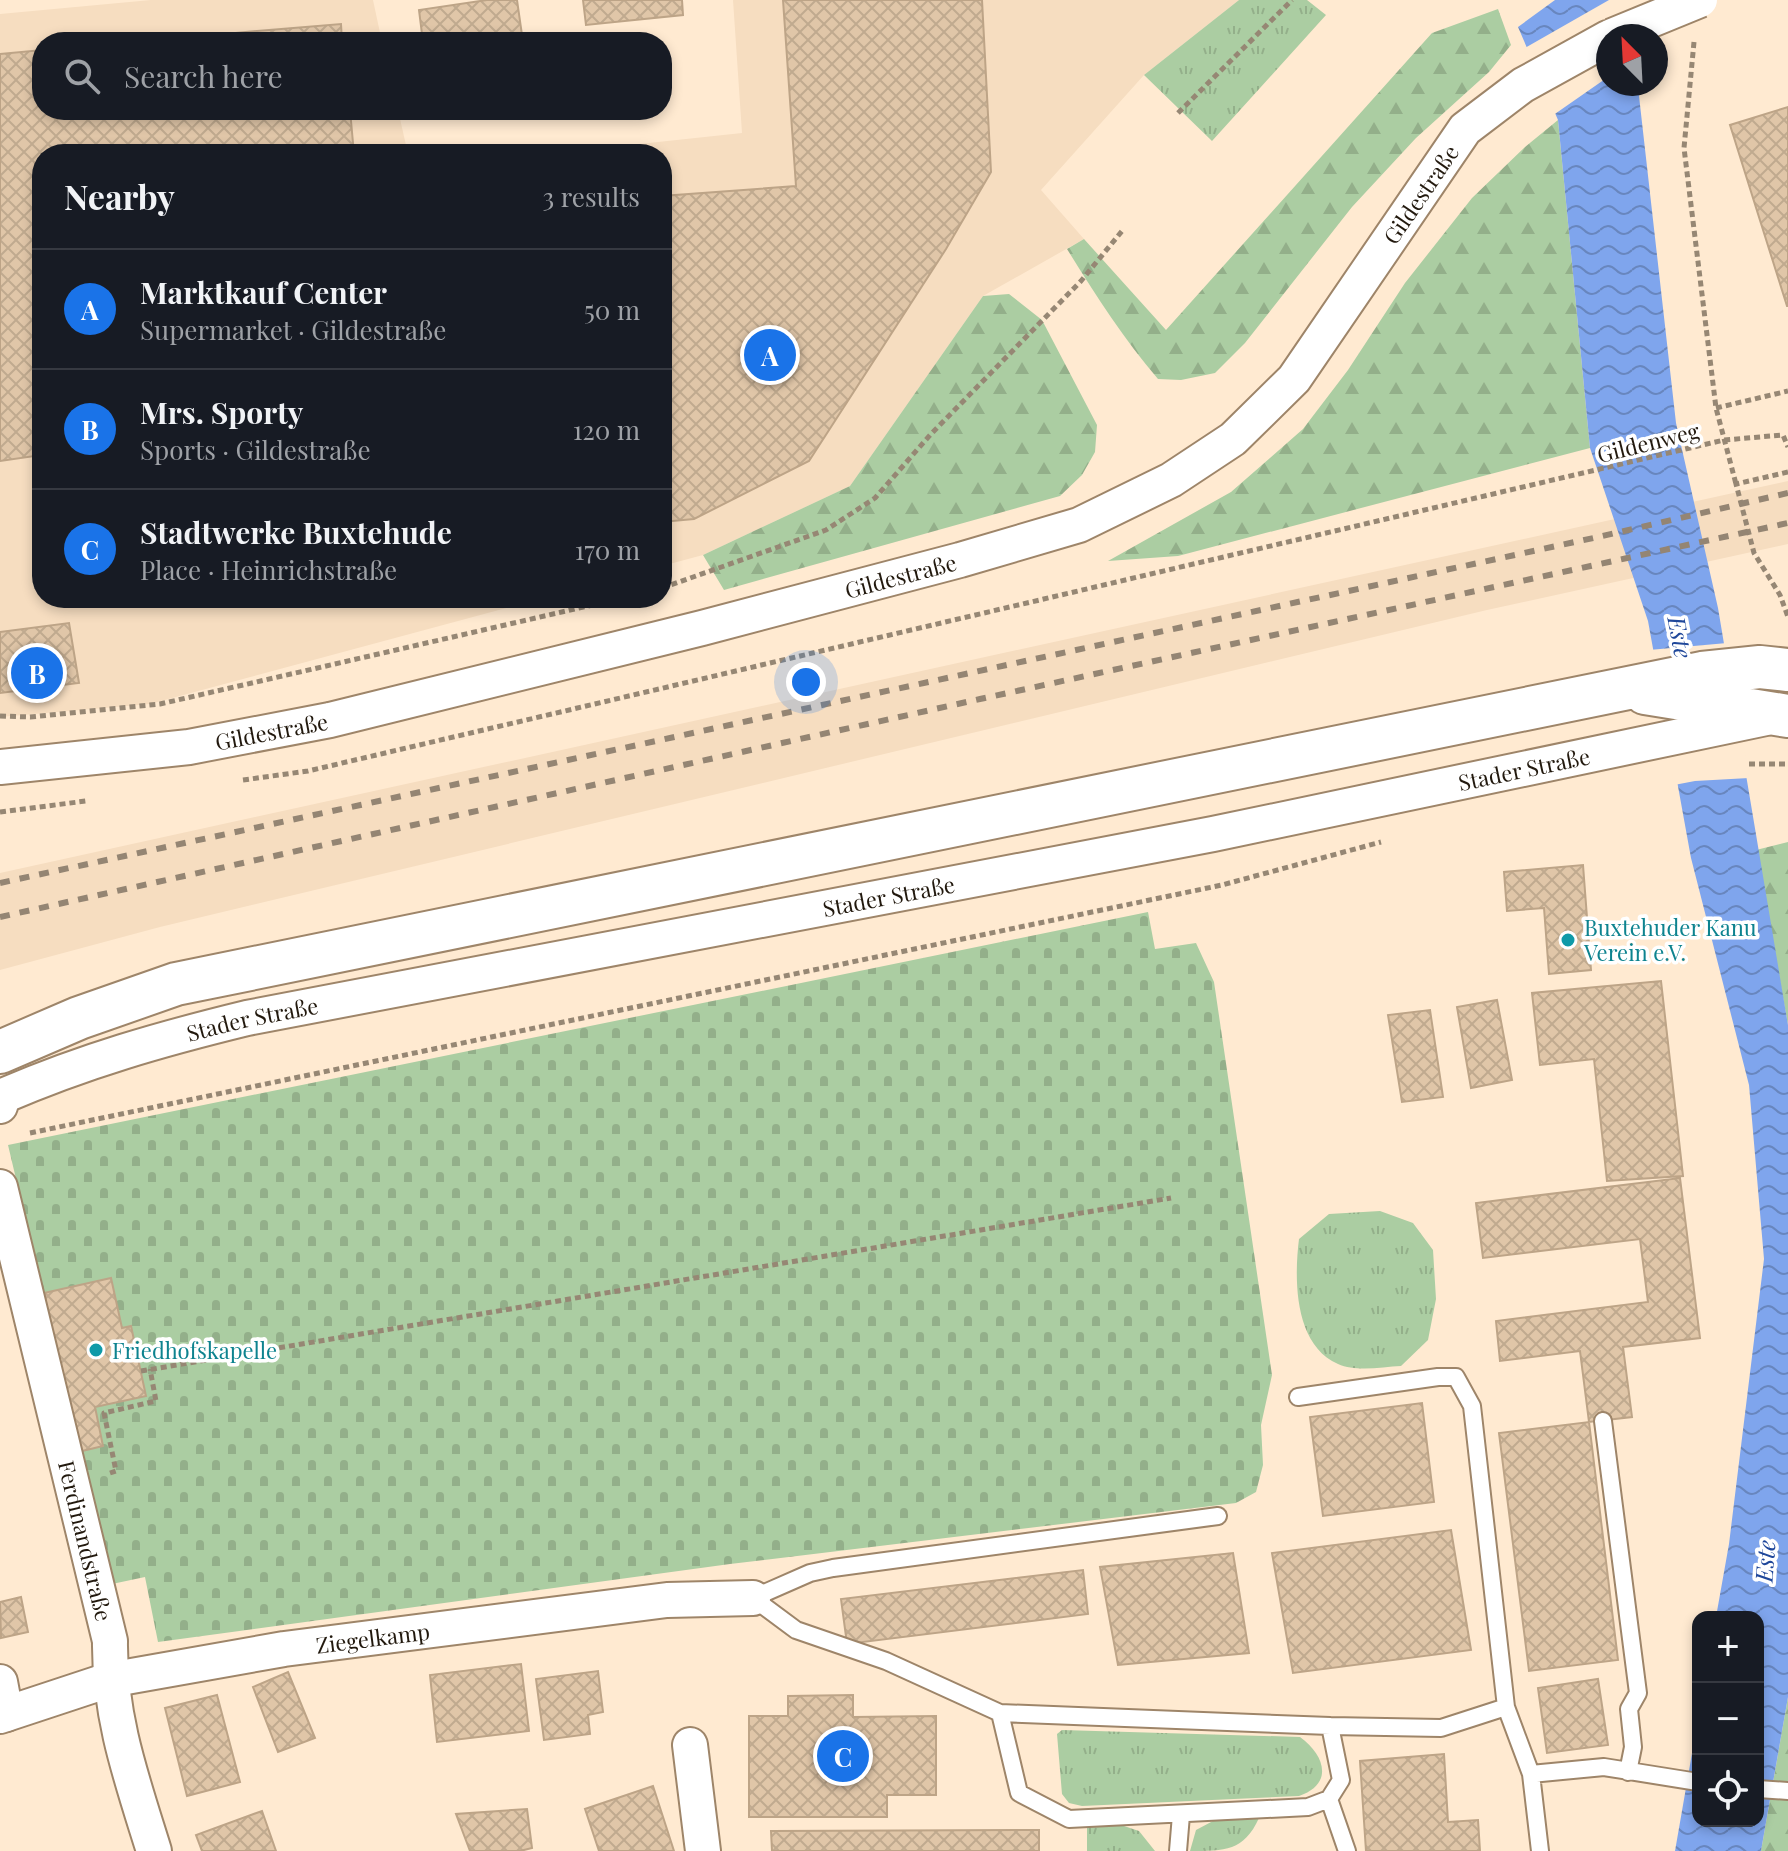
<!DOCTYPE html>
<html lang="en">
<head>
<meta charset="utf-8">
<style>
  body { margin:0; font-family:"Playfair Display",serif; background:#20242c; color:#f1f3f6 }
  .controls { position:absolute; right:24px; bottom:24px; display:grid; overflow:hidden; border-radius:16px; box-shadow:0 4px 12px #0003 }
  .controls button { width:72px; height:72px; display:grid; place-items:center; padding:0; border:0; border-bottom:2px solid #363941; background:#171b24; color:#f1f3f6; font:40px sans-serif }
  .compass { position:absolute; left:1596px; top:24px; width:72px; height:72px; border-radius:50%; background:#171b24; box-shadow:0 4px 12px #0003; rotate:336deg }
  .you { position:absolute; left:806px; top:682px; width:28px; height:28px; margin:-20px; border:6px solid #fff; border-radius:50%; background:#1a73e8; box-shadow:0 0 0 12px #1a73e833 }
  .badge { display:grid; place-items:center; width:52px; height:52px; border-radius:50%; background:#1a73e8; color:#fff; font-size:26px; font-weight:700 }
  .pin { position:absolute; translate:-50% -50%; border:4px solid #fff; box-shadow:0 2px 8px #0006 }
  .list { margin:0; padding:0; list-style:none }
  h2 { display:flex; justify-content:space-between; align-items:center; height:104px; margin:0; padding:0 32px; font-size:34px }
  h2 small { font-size:26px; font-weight:400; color:#9ea1a6 }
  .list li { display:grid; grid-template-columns:52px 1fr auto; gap:24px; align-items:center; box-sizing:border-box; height:120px; padding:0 32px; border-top:2px solid #363941 }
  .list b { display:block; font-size:30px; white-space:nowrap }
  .list p { margin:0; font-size:26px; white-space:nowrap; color:#9ea1a6 }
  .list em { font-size:26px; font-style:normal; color:#9ea1a6 }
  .icon { flex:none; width:44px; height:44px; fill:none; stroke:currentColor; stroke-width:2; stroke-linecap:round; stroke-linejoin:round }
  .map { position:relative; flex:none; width:1788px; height:1851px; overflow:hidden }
  .search { position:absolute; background:#171b24; box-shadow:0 4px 12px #0003; left:32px; top:32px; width:640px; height:88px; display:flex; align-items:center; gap:20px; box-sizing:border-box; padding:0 28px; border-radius:32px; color:#9ea1a6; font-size:30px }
  .panel { position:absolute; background:#171b24; box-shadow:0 4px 12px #0003; left:32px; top:144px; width:640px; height:464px; border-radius:32px }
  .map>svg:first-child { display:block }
  .built { fill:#f6ddc0 }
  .grass { fill:url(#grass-tufts) }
  .forest { fill:url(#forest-firs) }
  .cemetery { fill:url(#cemetery-stones) }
  .water { fill:url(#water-waves) }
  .pier { fill:#ffead1 }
  .building { fill:url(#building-cross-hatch); stroke:#bda487; stroke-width:2 }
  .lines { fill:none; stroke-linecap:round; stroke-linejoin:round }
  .service-casing { stroke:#9e8569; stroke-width:20 }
  .minor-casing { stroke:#9e8569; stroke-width:38 }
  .tertiary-casing { stroke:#9e8569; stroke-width:46 }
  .path { stroke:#968774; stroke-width:5; stroke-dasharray:6 4; stroke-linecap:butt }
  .service { stroke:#fff; stroke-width:16 }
  .minor { stroke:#fff; stroke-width:34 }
  .tertiary { stroke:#fff; stroke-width:42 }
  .rail { stroke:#948573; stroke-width:6; stroke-dasharray:10 10; stroke-linecap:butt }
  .minor-bridge-casing { stroke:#9e8569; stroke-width:38; stroke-linecap:butt }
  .minor-bridge { stroke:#fff; stroke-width:34 }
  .culture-dot { fill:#0f9aa8; stroke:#fff; stroke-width:3 }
  .labels { text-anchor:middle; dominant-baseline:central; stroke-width:7; stroke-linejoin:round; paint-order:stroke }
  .street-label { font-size:22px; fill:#22190e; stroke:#fff }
  .culture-label { font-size:22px; fill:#0d838f; stroke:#fff; text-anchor:start }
  .water-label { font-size:24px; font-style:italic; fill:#1f479a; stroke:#fff }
</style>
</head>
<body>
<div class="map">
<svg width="1788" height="1851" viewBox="0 0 1788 1851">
  <defs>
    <pattern id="grass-tufts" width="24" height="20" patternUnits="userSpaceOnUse" patternTransform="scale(2)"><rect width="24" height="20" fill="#abcda2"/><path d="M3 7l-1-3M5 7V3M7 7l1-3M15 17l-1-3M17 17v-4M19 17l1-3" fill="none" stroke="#93af8a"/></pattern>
    <pattern id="forest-firs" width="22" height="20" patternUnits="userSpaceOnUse" patternTransform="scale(2)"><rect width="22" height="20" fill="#abcda2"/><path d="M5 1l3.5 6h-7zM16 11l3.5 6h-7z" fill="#93af8a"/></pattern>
    <pattern id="cemetery-stones" width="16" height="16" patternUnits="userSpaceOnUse" patternTransform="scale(2)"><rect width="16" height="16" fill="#abcda2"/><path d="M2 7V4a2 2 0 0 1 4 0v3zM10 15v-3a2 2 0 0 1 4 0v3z" fill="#93af8a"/></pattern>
    <pattern id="water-waves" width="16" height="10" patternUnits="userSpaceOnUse" patternTransform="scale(2)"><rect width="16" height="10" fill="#7fa5ed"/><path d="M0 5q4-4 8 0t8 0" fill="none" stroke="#6886be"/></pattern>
    <pattern id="building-cross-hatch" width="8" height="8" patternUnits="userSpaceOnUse" patternTransform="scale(2)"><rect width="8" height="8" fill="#e0c6a8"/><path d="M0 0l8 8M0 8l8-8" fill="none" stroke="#c0aa8f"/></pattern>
  </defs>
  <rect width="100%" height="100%" fill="#ffead1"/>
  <path class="built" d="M 151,0 L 373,0 L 382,42 L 42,42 L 42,110 L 398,110 L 408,154 L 42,154 L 42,598 L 543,598 L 150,704 L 0,717 L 0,14 Z
    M 733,0 L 1239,0 L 1144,75 L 1041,190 L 1084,239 L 983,296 L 850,486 L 703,555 L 662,566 L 662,154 L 546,154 L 742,133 Z
    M 1788,481 L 1788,544 L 1487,610 L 160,927 L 0,970 L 0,873 Z"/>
  <path class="grass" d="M 1239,0 L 1307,0 L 1326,15 L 1212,141 L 1144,75 Z
    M 1380,1211 L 1413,1223 L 1433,1250 L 1436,1299 L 1428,1340 L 1401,1366 C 1382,1367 1356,1372 1338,1364 C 1294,1345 1294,1279 1299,1239 L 1329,1214 Z
    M 1062,1730 L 1300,1737 C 1325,1755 1334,1784 1299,1796 L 1082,1806 L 1069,1803 L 1062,1794 L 1057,1734 Z
    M 1259,1818 C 1244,1851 1225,1851 1190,1851 L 1196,1830 L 1213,1821 Z
    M 1121,1825 L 1139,1831 L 1155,1851 L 1087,1851 L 1087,1827 Z"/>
  <path class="forest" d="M 1498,9 L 1511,45 L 1489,72 L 1416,138 L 1352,207 L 1245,343 L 1215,373 L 1181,380 L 1158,379 C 1123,338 1095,294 1067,249 L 1084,239 L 1166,330 L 1432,33 Z
    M 1558,120 L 1590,448 L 1178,556 L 1108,561 L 1231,492 L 1303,429 L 1348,370 L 1405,283 L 1472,198 L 1525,147 Z
    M 1009,294 L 1042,320 L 1097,425 L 1095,452 L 1082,475 L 1060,496 L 724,590 L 703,555 L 850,486 L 983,296 Z
    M 1788,842 L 1788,1025 L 1756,850 Z
    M 1788,1697 L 1788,1851 L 1761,1851 Z"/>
  <path class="cemetery" d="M 1148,912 L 1155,949 L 1196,943 L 1214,982 L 1272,1375 L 1261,1425 L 1263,1465 L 1256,1492 L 1236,1503 L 730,1564 L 158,1642 L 145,1577 L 112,1584 L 8,1145 Z"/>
  <path class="water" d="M 1555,0 L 1666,0 L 1608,36 L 1608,84 L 1643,84 L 1639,96 L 1676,423 L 1718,608 L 1788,1025 L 1788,1697 L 1761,1851 L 1675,1851 L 1698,1719 L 1698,1821 L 1758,1821 L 1758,1617 L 1716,1617 L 1729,1544 L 1764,1259 L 1749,1085 L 1691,858 L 1648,621 L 1590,448 L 1558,120 L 1518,27 Z"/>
  <path class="pier" d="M 1609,0 L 1670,0 L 1660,37 L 1656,40 L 1656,36 L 1608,36 L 1608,77 L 1552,116 L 1523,49 Z
    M 1727,643 L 1749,778 L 1695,781 L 1674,785 L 1649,650 Z"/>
  <path class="building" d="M 487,0 L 517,0 L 523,42 L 423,42 L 419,10 Z
    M 583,0 L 682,0 L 683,15 L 586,25 Z
    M 783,0 L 982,0 L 991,172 L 946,249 L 809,461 L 694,519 L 662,522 L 662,196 L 796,186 Z
    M 341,24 L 342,42 L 143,42 L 257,31 Z
    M 42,50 L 42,110 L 350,110 L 354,154 L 42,154 L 42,455 L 0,461 L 0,54 Z
    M 1788,107 L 1788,306 L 1787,306 L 1730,125 Z
    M 69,623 L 79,683 L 0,693 L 0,632 Z
    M 1583,865 L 1591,970 L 1549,974 L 1544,908 L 1507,911 L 1504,872 Z
    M 1661,981 L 1683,1176 L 1607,1181 L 1594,1059 L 1540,1065 L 1532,993 Z
    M 1497,1000 L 1512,1080 L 1471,1088 L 1457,1007 Z
    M 1430,1010 L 1443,1097 L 1402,1102 L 1388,1015 Z
    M 1680,1178 L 1700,1338 L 1623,1347 L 1632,1417 L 1589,1422 L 1580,1351 L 1500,1361 L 1496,1321 L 1648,1302 L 1640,1239 L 1483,1258 L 1476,1203 Z
    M 111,1278 L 122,1328 L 131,1326 L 146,1396 L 95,1407 L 103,1446 L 78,1452 L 44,1293 Z
    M 1422,1403 L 1434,1502 L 1323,1516 L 1310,1417 Z
    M 1589,1422 L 1618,1660 L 1529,1671 L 1499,1433 Z
    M 1451,1530 L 1471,1650 L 1293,1673 L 1272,1553 Z
    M 1233,1553 L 1249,1653 L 1118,1665 L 1100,1567 Z
    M 1083,1570 L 1088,1614 L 847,1644 L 841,1599 Z
    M 21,1597 L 28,1632 L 1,1638 L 0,1602 Z
    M 521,1664 L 529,1731 L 437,1742 L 430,1675 Z
    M 598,1671 L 603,1712 L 588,1715 L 590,1734 L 544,1740 L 536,1679 Z
    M 288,1672 L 315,1738 L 278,1752 L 253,1687 Z
    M 1598,1679 L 1608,1745 L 1547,1753 L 1538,1688 Z
    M 217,1695 L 240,1782 L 187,1796 L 165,1708 Z
    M 853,1695 L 853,1717 L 936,1716 L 936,1795 L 887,1795 L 887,1817 L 749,1817 L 749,1716 L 788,1716 L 788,1696 Z
    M 1444,1754 L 1448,1822 L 1478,1820 L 1480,1851 L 1366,1851 L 1360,1761 Z
    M 653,1786 L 674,1851 L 599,1851 L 585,1809 Z
    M 527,1809 L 532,1848 L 520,1851 L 470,1851 L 456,1814 Z
    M 262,1811 L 276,1851 L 202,1851 L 196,1835 Z
    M 1039,1830 L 1039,1851 L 772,1851 L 771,1831 Z"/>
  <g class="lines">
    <g class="service-casing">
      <path id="service" d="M 1298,1397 L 1438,1377 L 1456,1377 L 1472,1406 L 1506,1707 L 1531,1774 L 1540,1851
        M 1603,1421 L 1638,1693 L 1629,1709 L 1633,1747 L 1628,1772
        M 1000,1713 L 1019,1793 L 1069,1819 L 1308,1807 L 1329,1799 L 1341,1780 L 1330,1726 L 1000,1713 L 886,1661 L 796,1630 L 753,1598 L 810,1573 L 833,1568 L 1218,1516
        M 1330,1726 L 1441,1728 L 1506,1707
        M 1531,1774 L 1604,1767 L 1698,1782
        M 1758,1789 L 1788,1791
        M 1329,1799 L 1347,1851
        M 1178,1851 L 1181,1815"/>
    </g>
    <g class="minor-casing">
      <g id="minor">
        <path id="s1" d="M 0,767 L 189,747 L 330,720 L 702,628 L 960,560 L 1079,525 L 1171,480 L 1233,439 L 1294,379 L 1465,129 L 1523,85 L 1608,38"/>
        <path id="s2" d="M 0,1106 L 3,1096 C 84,1061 161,1039 247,1018 L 1213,834 L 1766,718"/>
        <path id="s3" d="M 0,1187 L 110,1641 C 109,1717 132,1780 154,1851"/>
        <path d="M 0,1682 L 6,1714"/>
        <path id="s4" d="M 0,1716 L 109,1680 L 284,1649 L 667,1600 L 753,1598"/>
        <path d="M 690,1745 L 703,1851"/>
      </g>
    </g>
    <g class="tertiary-casing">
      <path id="tertiary" d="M 1645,693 L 1788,716
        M 0,1052 L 79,1018 L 176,984 L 1702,673 L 1760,667 L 1788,670"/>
    </g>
    <path class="path" d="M 1694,42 L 1684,148 L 1716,408 L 1736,484
      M 1178,113 L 1292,0
      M 1716,408 L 1788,391
      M 1788,472 L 1736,484 L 1754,553 L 1780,595 L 1788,617
      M 662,588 L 826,530 L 875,498 L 931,434 L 1081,281 L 1122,231
      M 0,716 L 30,717 L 160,704 L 623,598
      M 1749,764 L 1788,764
      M 243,780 L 308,771 L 1724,440 L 1783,435 L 1788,447
      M 0,812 L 86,801
      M 30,1133 L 1222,885 L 1381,842
      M 141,1371 L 1171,1198
      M 110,1473 L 116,1471 L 104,1413 L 156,1401 L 150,1369"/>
    <use href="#service" class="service"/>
    <use href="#minor" class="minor"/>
    <use href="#tertiary" class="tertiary"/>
    <path class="rail" d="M 0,883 L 1598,537 L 1788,493
      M 0,917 L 980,699 L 1788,523"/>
    <g class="minor-bridge-casing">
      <path id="minor-bridge" d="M 1612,36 L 1700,0"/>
    </g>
    <use href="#minor-bridge" class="minor-bridge"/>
  </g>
  <g class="culture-dot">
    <circle cx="1568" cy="940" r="8"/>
    <circle cx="96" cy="1350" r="8"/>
  </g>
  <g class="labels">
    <g class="street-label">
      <text stroke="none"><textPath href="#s1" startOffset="1594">Gildestraße</textPath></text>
      <text transform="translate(1648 442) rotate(-14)">Gildenweg</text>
      <text stroke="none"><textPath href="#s1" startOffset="922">Gildestraße</textPath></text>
      <text stroke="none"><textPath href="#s1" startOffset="274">Gildestraße</textPath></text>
      <text stroke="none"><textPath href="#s2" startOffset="1568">Stader Straße</textPath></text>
      <text stroke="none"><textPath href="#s2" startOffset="920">Stader Straße</textPath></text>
      <text stroke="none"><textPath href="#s2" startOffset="272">Stader Straße</textPath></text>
      <text stroke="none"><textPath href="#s3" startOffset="364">Ferdinandstraße</textPath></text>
      <text stroke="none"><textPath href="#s4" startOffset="382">Ziegelkamp</textPath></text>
    </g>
    <g class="culture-label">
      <text x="1584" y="927">Buxtehuder Kanu<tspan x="1584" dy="25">Verein e.V.</tspan></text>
      <text x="112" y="1350">Friedhofskapelle</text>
    </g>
    <g class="water-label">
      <text transform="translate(1681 637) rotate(79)">Este</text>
      <text transform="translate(1764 1561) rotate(-86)">Este</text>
    </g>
  </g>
</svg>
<div class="controls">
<button>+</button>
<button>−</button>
<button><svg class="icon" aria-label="locate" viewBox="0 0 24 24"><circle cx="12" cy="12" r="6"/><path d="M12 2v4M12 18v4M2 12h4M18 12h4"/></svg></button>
</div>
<svg class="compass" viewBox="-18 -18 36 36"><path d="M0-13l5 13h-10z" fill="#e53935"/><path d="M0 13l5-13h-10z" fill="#9ea1a6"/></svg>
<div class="you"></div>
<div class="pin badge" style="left:770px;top:355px">A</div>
<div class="pin badge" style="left:37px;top:673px">B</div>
<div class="pin badge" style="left:843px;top:1756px">C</div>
<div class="search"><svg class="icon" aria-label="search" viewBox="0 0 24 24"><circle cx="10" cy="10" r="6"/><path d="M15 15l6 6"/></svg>Search here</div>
<section class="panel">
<h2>Nearby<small>3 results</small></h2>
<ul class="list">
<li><span class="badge">A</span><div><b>Marktkauf Center</b><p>Supermarket · Gildestraße</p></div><em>50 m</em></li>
<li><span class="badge">B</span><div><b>Mrs. Sporty</b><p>Sports · Gildestraße</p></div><em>120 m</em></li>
<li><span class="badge">C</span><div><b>Stadtwerke Buxtehude</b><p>Place · Heinrichstraße</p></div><em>170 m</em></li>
</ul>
</section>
</div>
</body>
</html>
